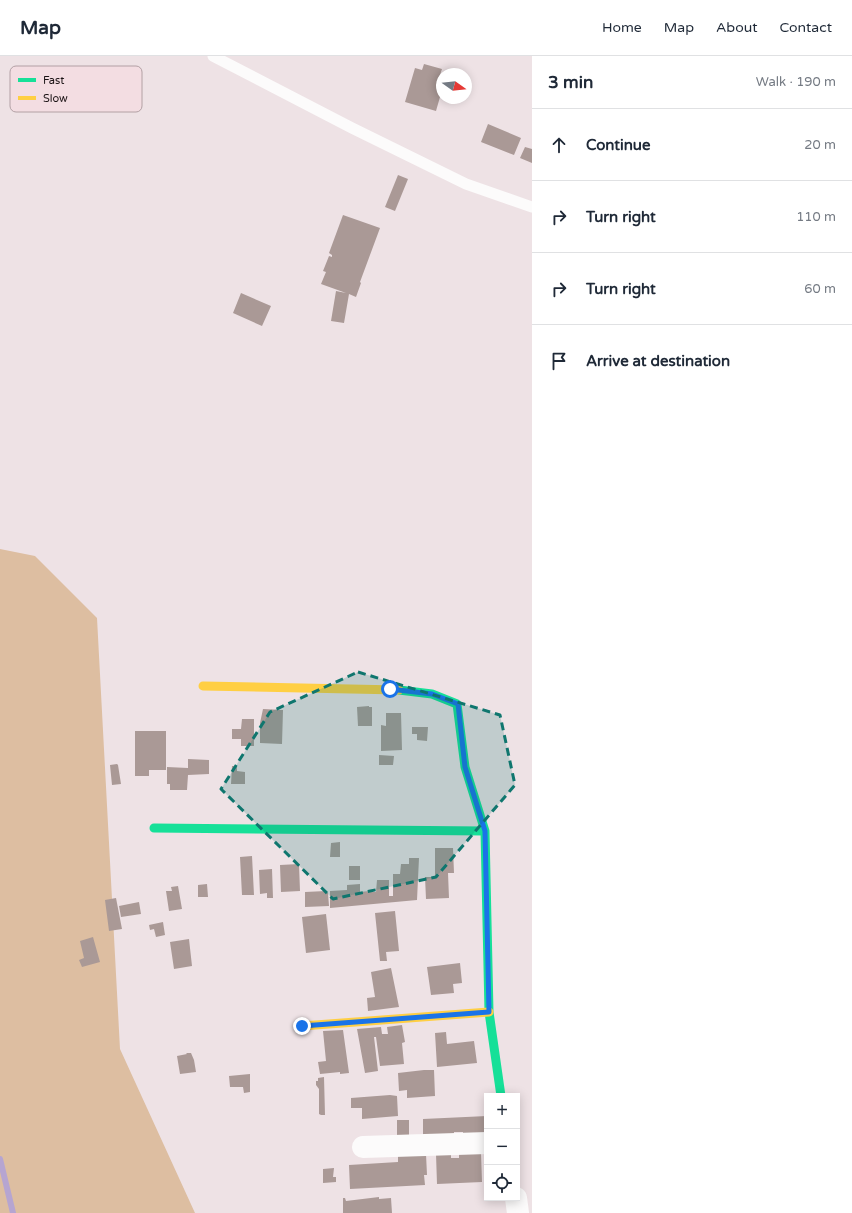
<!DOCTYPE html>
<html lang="en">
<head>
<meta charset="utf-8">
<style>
  body { margin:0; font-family:"Varela Round",sans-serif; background:#f2f2f3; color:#1f2937 }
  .controls { position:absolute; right:12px; bottom:12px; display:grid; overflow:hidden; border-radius:0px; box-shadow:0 2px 10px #0003 }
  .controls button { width:36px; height:36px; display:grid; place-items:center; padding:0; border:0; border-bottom:1px solid #e0e1e3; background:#fff; color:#1f2937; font:20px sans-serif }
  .compass { position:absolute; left:436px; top:12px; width:36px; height:36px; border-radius:50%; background:#fff; box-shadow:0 2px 10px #0003; rotate:105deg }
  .stop { position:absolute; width:12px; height:12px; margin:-9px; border:3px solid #1a73e8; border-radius:50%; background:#fff }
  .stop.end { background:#1a73e8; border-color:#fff; box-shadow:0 1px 4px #0008 }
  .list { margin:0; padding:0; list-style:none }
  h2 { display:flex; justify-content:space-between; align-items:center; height:52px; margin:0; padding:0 16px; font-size:17px }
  h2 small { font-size:13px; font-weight:400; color:#747a83 }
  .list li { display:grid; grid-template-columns:26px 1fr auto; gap:12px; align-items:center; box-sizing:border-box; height:72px; padding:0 16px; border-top:1px solid #e0e1e3 }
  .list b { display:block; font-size:15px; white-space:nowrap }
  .list em { font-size:13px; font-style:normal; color:#747a83 }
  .icon { flex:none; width:22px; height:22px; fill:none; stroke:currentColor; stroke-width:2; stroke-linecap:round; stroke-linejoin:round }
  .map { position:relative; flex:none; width:532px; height:1157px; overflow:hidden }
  header { display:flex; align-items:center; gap:24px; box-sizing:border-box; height:56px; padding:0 20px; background:#fff; border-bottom:1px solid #e0e1e3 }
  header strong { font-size:19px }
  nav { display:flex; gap:22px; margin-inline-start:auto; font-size:14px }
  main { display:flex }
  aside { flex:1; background:#fff }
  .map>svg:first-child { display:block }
  .forest { fill:#ddbea1 }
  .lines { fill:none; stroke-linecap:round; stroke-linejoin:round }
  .stream { stroke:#b6a5d1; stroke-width:6 }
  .building { fill:#aa9996 }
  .lane { stroke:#fcfbfb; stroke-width:11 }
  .street { stroke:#fcfbfb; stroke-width:22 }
  .fast { stroke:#16e098; stroke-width:9 }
  .slow { stroke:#ffcf43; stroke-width:9 }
  .route { stroke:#1a73e8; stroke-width:5 }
  .marked { fill:#0f766e; fill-opacity:0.2; stroke:#0f766e; stroke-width:3; stroke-dasharray:8 5; stroke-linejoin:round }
  .key { fill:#f3dde2; stroke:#b2a0a4; stroke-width:1 }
  .key-label { font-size:11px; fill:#1a1214 }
</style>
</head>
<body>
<header>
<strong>Map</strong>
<nav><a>Home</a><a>Map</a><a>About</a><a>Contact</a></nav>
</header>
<main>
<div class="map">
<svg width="532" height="1157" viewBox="0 0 532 1157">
  <rect width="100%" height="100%" fill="#eee2e5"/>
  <path class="forest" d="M 0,493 L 35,500 L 97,562 L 120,993 L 195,1157 L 0,1157 Z"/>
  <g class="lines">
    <path class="stream" d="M 0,1103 L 13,1157"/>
  </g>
  <path class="building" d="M 424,8 L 442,13 L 440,19 L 442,20 L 442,34 L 436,55 L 405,46 L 415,12 L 422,14 Z
    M 488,68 L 521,82 L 514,99 L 481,86 Z
    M 525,91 L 532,93 L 532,107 L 520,102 Z
    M 398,119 L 408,123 L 395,155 L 385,151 Z
    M 343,159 L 380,172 L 360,226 L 361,227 L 356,241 L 349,238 L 344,267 L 331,265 L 336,235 L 346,237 L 321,228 L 326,216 L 323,215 L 329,200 L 332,201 L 332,199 L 329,197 Z
    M 241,237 L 271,250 L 262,270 L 233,257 Z
    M 369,650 L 369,651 L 372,651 L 372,670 L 358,670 L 357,651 Z
    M 263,653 L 283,654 L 282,688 L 260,687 L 260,667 Z
    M 386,657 L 401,657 L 402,694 L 381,695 L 381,669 L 386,670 Z
    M 242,663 L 254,663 L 254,690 L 241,690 L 241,683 L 232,683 L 232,673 L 241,673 Z
    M 412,671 L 428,671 L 427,685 L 417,684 L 417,678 L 412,678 Z
    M 135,675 L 166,675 L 166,714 L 149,714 L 149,720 L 135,720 Z
    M 379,699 L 394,700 L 393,709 L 379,709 Z
    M 188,703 L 209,704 L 209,718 L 188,719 L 187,734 L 170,734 L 170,728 L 167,728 L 167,711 L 188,712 Z
    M 117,708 L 118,709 L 121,728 L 112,729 L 110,709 Z
    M 232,710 L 237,710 L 237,715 L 245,716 L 245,728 L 231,728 Z
    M 340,786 L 340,801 L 330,801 L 331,787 Z
    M 435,792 L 453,792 L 454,817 L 448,817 L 449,842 L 426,843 L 425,821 L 435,821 Z
    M 252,800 L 254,839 L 242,839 L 240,801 Z
    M 409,802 L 419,802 L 417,844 L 330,852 L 330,835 L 347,834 L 347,829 L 360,828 L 360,836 L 371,835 L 371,836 L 376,836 L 377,824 L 389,824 L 389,840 L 393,840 L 393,818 L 400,818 L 401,808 L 409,808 Z
    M 299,808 L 300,835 L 281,836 L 280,809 Z
    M 349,810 L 360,810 L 360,824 L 349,824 Z
    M 272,813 L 273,842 L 267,842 L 267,837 L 260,838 L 259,814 Z
    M 207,828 L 208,841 L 198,841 L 198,829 Z
    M 178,830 L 182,853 L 169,855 L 166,835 L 172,835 L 171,831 Z
    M 326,835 L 326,837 L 328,837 L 329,850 L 305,851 L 305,836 Z
    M 116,842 L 122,873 L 109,875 L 105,844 Z
    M 139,846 L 141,858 L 121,861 L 119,850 Z
    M 395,855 L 399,895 L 386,896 L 387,905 L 380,905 L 375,857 Z
    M 326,858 L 330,894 L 306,897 L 302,861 Z
    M 163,866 L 165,879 L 156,881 L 154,873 L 150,874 L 149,869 Z
    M 93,881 L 100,906 L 82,911 L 79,904 L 84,902 L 80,885 Z
    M 189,883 L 192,910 L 174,913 L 170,886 Z
    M 460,907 L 462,927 L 453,928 L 454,937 L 431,939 L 427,911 Z
    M 391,912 L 399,951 L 368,955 L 367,942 L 375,941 L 371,916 Z
    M 402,969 L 405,986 L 402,987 L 404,1008 L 380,1010 L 376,981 L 374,981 L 378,1015 L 365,1017 L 357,973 L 381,971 L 382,978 L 388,978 L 387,971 Z
    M 343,974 L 349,1017 L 340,1018 L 340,1016 L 320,1018 L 318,1006 L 326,1005 L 323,975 Z
    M 446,976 L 447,988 L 474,985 L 477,1007 L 437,1011 L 435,977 Z
    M 186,997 L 191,997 L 194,1004 L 196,1016 L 180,1018 L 177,1000 L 187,998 Z
    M 424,1014 L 434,1014 L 435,1040 L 407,1042 L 407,1034 L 399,1035 L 398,1017 Z
    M 250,1018 L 250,1036 L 244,1037 L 243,1031 L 230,1031 L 229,1020 Z
    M 324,1021 L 325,1059 L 321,1059 L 319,1058 L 319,1033 L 316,1029 L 316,1025 L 318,1025 L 318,1022 Z
    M 390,1039 L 397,1040 L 398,1060 L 362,1063 L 362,1052 L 351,1052 L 351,1042 Z
    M 487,1060 L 487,1084 L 463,1085 L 463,1076 L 454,1076 L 454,1079 L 423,1087 L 423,1063 Z
    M 397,1064 L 409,1064 L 409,1088 L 397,1089 Z
    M 481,1096 L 482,1126 L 437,1128 L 436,1098 L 451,1098 L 451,1102 L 459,1102 L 459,1097 Z
    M 398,1098 L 426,1098 L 427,1119 L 424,1119 L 425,1129 L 350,1133 L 349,1109 L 398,1106 Z
    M 334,1112 L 333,1121 L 336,1121 L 336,1126 L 323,1127 L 323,1113 Z
    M 379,1141 L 379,1143 L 391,1142 L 392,1157 L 343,1157 L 343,1142 L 345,1142 L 346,1145 Z"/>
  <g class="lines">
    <path class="lane" d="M 213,0 L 352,72 L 466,128 L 532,151"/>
    <path class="street" d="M 363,1091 L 487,1087
      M 516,1142 L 518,1157"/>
    <path class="fast" d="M 399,634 L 432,638 L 457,648 L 465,711 L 485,775 L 489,956 L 501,1040
      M 154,772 L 485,775"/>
    <path class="slow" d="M 203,630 L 399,634
      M 302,970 L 489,956"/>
  </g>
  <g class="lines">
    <path class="route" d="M 302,970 L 489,956 L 485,775 L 465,711 L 458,648 L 432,638 L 390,633"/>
  </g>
  <path class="marked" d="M 358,616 L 500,659 L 515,729 L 436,821 L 333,843 L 221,733 L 270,656 Z"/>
  <rect x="10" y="10" width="132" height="46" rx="6" class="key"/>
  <rect x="18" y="22" width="18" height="4" fill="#16e098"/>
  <rect x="18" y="40" width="18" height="4" fill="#ffcf43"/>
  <g class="key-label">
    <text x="43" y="28">Fast</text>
    <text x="43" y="46">Slow</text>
  </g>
</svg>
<div class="controls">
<button>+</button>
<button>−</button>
<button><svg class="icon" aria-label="locate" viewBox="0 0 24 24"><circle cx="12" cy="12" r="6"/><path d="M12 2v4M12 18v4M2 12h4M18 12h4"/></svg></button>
</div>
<svg class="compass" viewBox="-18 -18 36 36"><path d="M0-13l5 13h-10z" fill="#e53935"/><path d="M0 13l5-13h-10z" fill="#747a83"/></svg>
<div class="stop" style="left:390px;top:633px"></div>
<div class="stop end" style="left:302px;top:970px"></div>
</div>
<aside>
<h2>3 min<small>Walk · 190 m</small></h2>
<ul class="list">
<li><svg class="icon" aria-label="ahead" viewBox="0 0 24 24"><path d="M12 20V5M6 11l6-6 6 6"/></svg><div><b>Continue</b></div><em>20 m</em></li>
<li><svg class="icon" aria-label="right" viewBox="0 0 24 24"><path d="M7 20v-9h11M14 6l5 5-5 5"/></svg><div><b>Turn right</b></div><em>110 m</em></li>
<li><svg class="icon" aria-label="right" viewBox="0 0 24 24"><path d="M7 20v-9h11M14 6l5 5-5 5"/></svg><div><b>Turn right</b></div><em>60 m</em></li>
<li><svg class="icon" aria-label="arrive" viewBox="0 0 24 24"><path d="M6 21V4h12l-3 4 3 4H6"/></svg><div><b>Arrive at destination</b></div></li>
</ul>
</aside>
</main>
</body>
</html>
